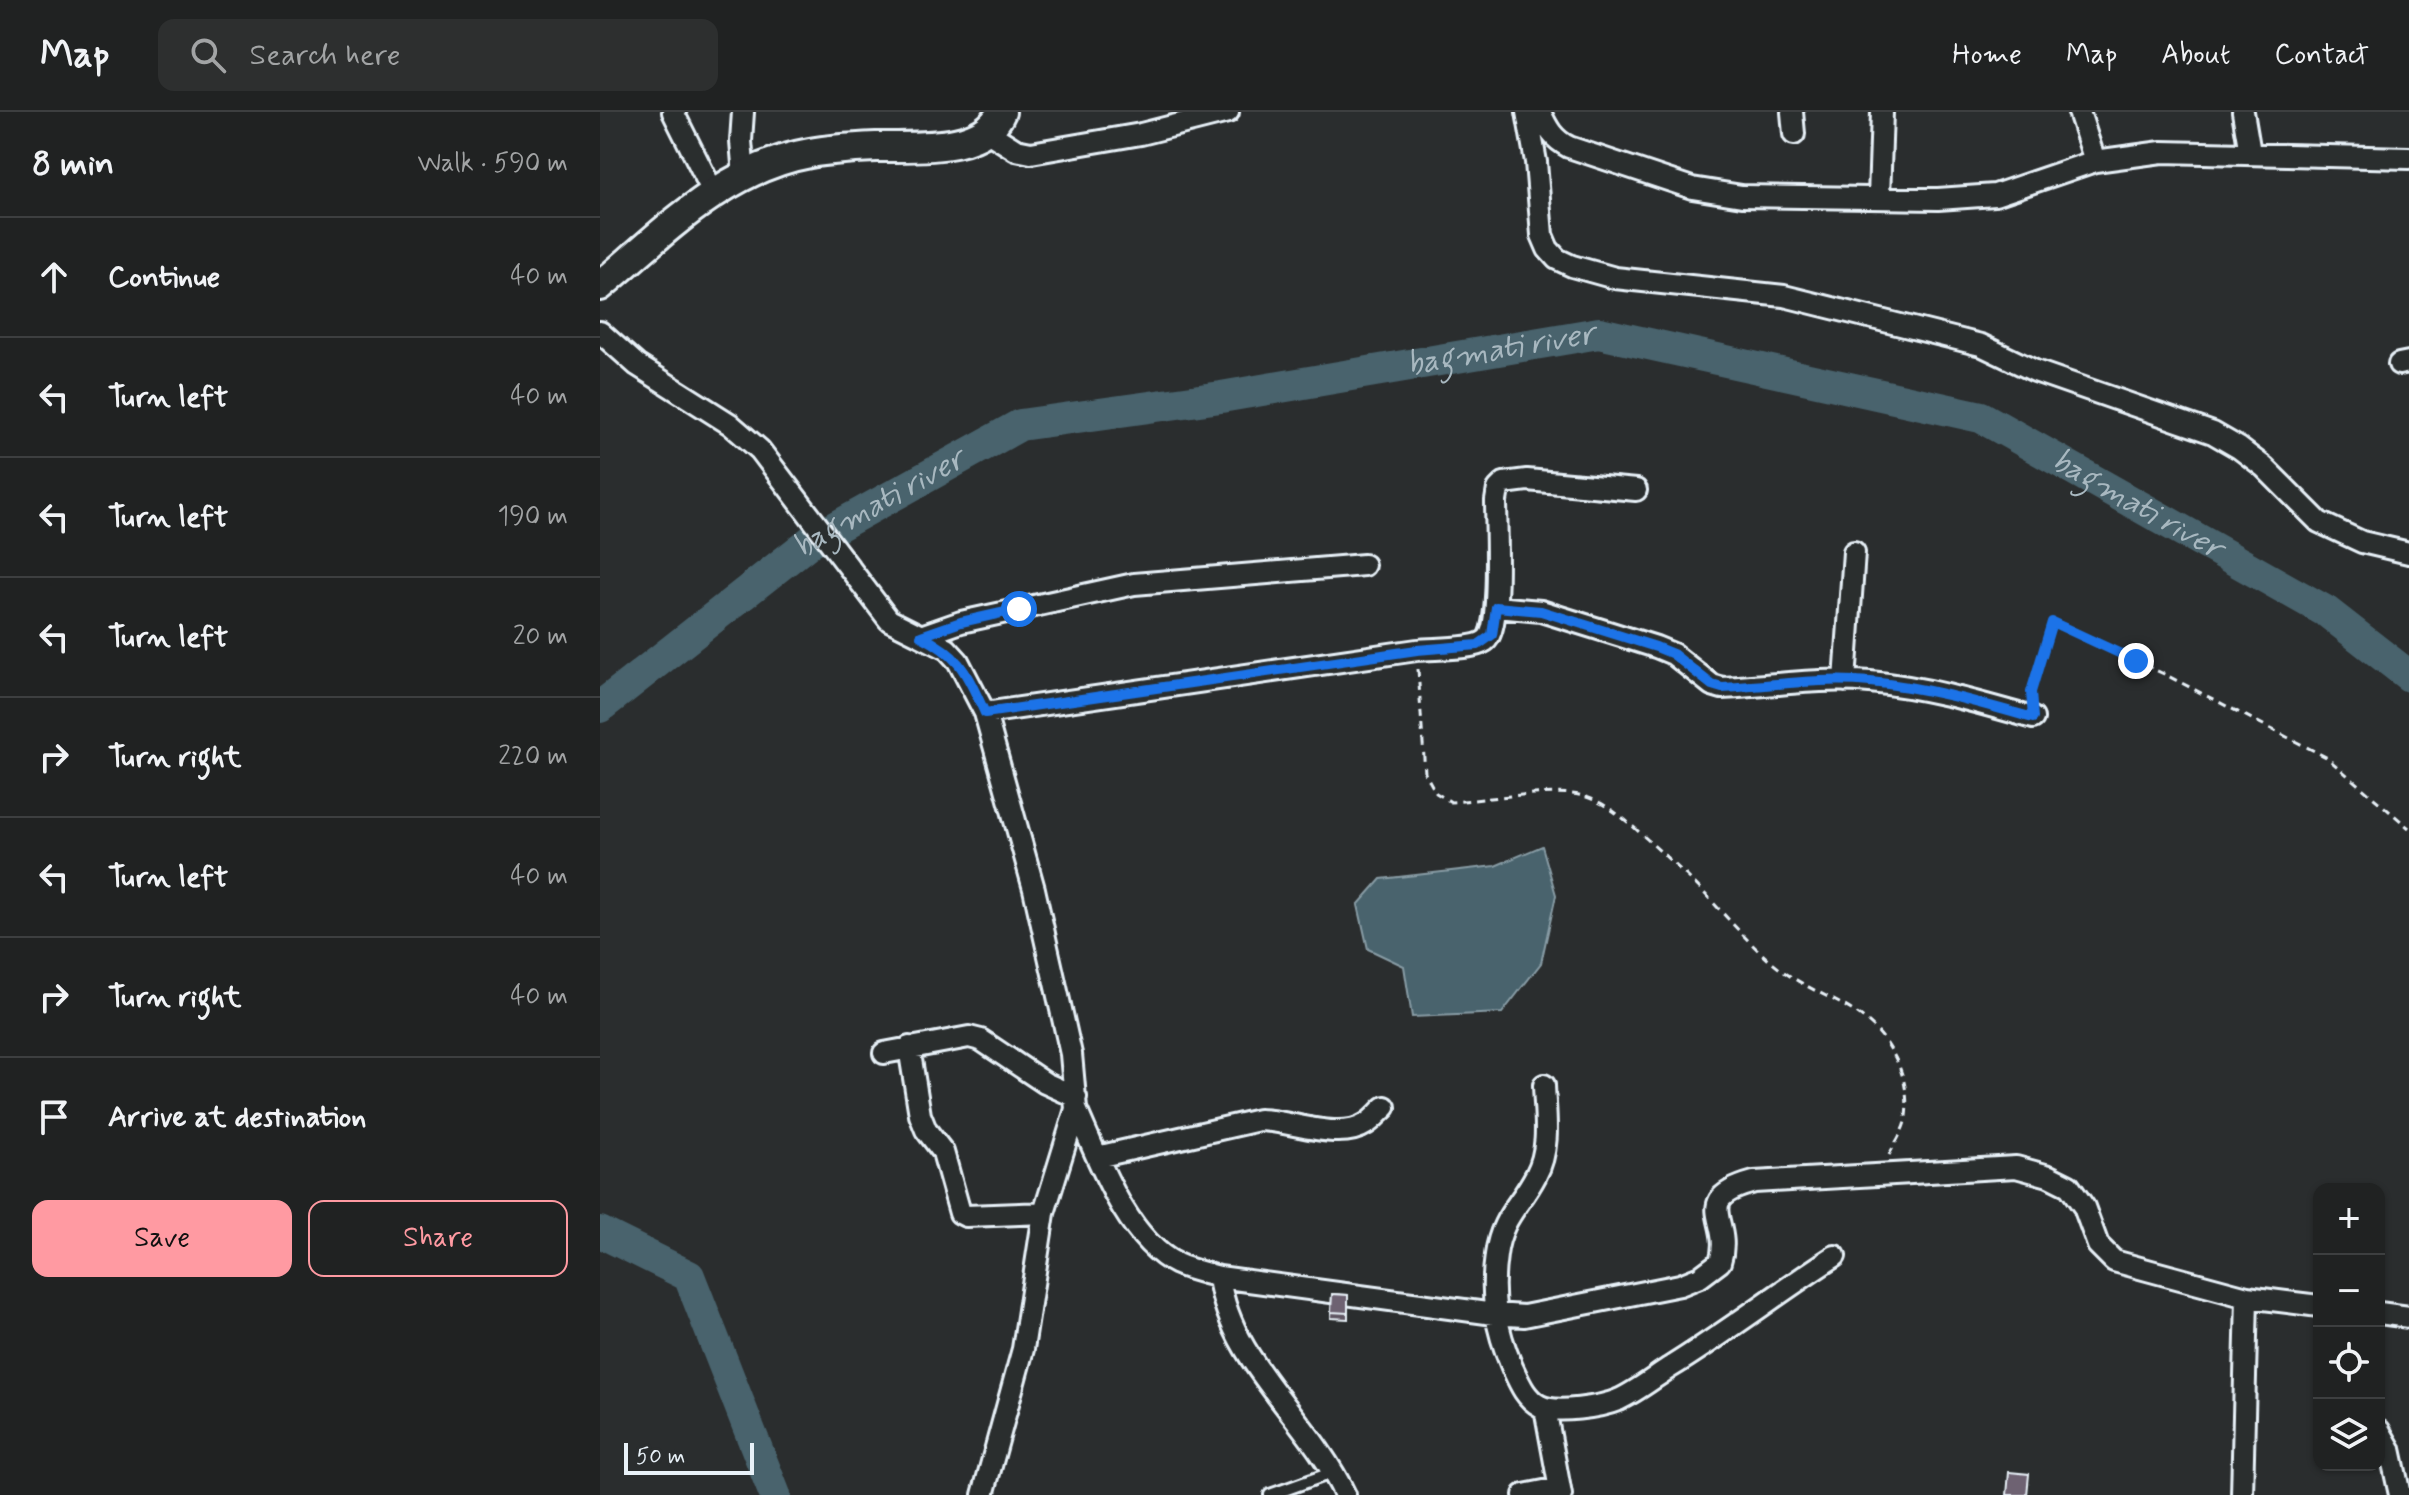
<!DOCTYPE html>
<html lang="en">
<head>
<meta charset="utf-8">
<style>
  body { margin:0; font-family:Mynerve,sans-serif; background:#2d2f2f; color:#f1f3f6 }
  .controls { position:absolute; right:24px; bottom:24px; display:grid; overflow:hidden; border-radius:16px; box-shadow:0 2px 6px #0004 }
  .controls button { width:72px; height:72px; display:grid; place-items:center; padding:0; border:0; border-bottom:2px solid #3d3f40; background:#202222; color:#f1f3f6; font:40px sans-serif }
  .scale { position:absolute; left:24px; bottom:20px; width:130px; box-sizing:border-box; padding-left:8px; border:4px solid #e8f1f8; border-top:0; font-size:22px; line-height:28px; white-space:nowrap; color:#e8f1f8; -webkit-text-stroke:6px #2a2d2e; paint-order:stroke }
  .stop { position:absolute; width:24px; height:24px; margin:-18px; border:6px solid #1a73e8; border-radius:50%; background:#fff }
  .stop.end { background:#1a73e8; border-color:#fff; box-shadow:0 2px 8px #0008 }
  .list { margin:0; padding:0; list-style:none }
  h2 { display:flex; justify-content:space-between; align-items:center; height:104px; margin:0; padding:0 32px; font-size:34px }
  h2 small { font-size:26px; font-weight:400; color:#a2a4a5 }
  .list li { display:grid; grid-template-columns:52px 1fr auto; gap:24px; align-items:center; box-sizing:border-box; height:120px; padding:0 32px; border-top:2px solid #3d3f40 }
  .list b { display:block; font-size:30px; white-space:nowrap }
  .list em { font-size:26px; font-style:normal; color:#a2a4a5 }
  .actions { display:flex; gap:16px; padding:24px 32px }
  .actions a { flex:1; padding:18px 0; border:2px solid #ff9aa2; border-radius:16px; text-align:center; font-size:28px; color:#ff9aa2 }
  .actions .main { background:#ff9aa2; color:#111 }
  .icon { flex:none; width:44px; height:44px; fill:none; stroke:currentColor; stroke-width:2; stroke-linecap:round; stroke-linejoin:round }
  .map { position:relative; flex:none; width:1809px; height:1383px; overflow:hidden }
  header { display:flex; align-items:center; gap:48px; box-sizing:border-box; height:112px; padding:0 40px; background:#202222; border-bottom:2px solid #3d3f40 }
  header strong { font-size:38px }
  nav { display:flex; gap:44px; margin-inline-start:auto; font-size:28px }
  .search { width:560px; height:72px; background:#2d2f2f; display:flex; align-items:center; gap:20px; box-sizing:border-box; padding:0 28px; border-radius:16px; color:#a2a4a5; font-size:30px }
  main { display:flex }
  aside { flex:1; background:#202222 }
  .map>svg:first-child { display:block }
  .water { fill:#48636d; stroke:#889ca5; stroke-width:2 }
  .lines { fill:none; stroke-linecap:round; stroke-linejoin:round }
  .river { stroke:#48636d; stroke-width:32 }
  .lane-casing { stroke:#e8f1f8; stroke-width:16 }
  .street-casing { stroke:#e8f1f8; stroke-width:26 }
  .secondary-casing { stroke:#e8f1f8; stroke-width:34 }
  .path { stroke:#e8f1f8; stroke-width:3; stroke-dasharray:8 6; stroke-linecap:butt }
  .lane { stroke:#2a2d2e; stroke-width:10 }
  .street { stroke:#2a2d2e; stroke-width:20 }
  .secondary { stroke:#2a2d2e; stroke-width:28 }
  .wall { fill:#5f5462; stroke:#e8f1f8; stroke-width:2 }
  .building { fill:#6e6272; stroke:#e8f1f8; stroke-width:2 }
  .route { stroke:#1a73e8; stroke-width:10 }
  .labels { text-anchor:middle; dominant-baseline:central; stroke-width:6; stroke-linejoin:round; paint-order:stroke }
  .water-label { font-size:32px; font-style:italic; fill:#a8b8c0; stroke:#2a2d2e }
</style>
</head>
<body>
<header>
<strong>Map</strong>
<div class="search"><svg class="icon" aria-label="search" viewBox="0 0 24 24"><circle cx="10" cy="10" r="6"/><path d="M15 15l6 6"/></svg>Search here</div>
<nav><a>Home</a><a>Map</a><a>About</a><a>Contact</a></nav>
</header>
<main>
<aside>
<h2>8 min<small>Walk · 590 m</small></h2>
<ul class="list">
<li><svg class="icon" aria-label="ahead" viewBox="0 0 24 24"><path d="M12 20V5M6 11l6-6 6 6"/></svg><div><b>Continue</b></div><em>40 m</em></li>
<li><svg class="icon" aria-label="left" viewBox="0 0 24 24"><path d="M17 20v-9H6M10 6l-5 5 5 5"/></svg><div><b>Turn left</b></div><em>40 m</em></li>
<li><svg class="icon" aria-label="left" viewBox="0 0 24 24"><path d="M17 20v-9H6M10 6l-5 5 5 5"/></svg><div><b>Turn left</b></div><em>190 m</em></li>
<li><svg class="icon" aria-label="left" viewBox="0 0 24 24"><path d="M17 20v-9H6M10 6l-5 5 5 5"/></svg><div><b>Turn left</b></div><em>20 m</em></li>
<li><svg class="icon" aria-label="right" viewBox="0 0 24 24"><path d="M7 20v-9h11M14 6l5 5-5 5"/></svg><div><b>Turn right</b></div><em>220 m</em></li>
<li><svg class="icon" aria-label="left" viewBox="0 0 24 24"><path d="M17 20v-9H6M10 6l-5 5 5 5"/></svg><div><b>Turn left</b></div><em>40 m</em></li>
<li><svg class="icon" aria-label="right" viewBox="0 0 24 24"><path d="M7 20v-9h11M14 6l5 5-5 5"/></svg><div><b>Turn right</b></div><em>40 m</em></li>
<li><svg class="icon" aria-label="arrive" viewBox="0 0 24 24"><path d="M6 21V4h12l-3 4 3 4H6"/></svg><div><b>Arrive at destination</b></div></li>
</ul>
<div class="actions"><a class="main">Save</a><a>Share</a></div>
</aside>
<div class="map">
<svg width="1809" height="1383" viewBox="0 0 1809 1383">
  <rect width="100%" height="100%" fill="#2a2d2e"/>
  <filter id="ink" filterUnits="userSpaceOnUse"><feTurbulence type="fractalNoise" baseFrequency=".0125" numOctaves="2"/><feDisplacementMap in="SourceGraphic" scale="16" xChannelSelector="R" yChannelSelector="G"/><feConvolveMatrix kernelMatrix="1 2 1 2 8 2 1 2 1" color-interpolation-filters="sRGB"/></filter>
  <g filter="url(#ink)">
    <path class="water" d="M 942,734 L 956,783 L 941,851 L 902,901 L 812,905 L 804,854 L 768,837 L 758,793 L 781,767 L 895,754 Z"/>
    <g class="lines">
      <g class="river">
        <path id="s1" d="M 0,595 L 211,429 L 420,313 L 621,285 L 999,221 L 1381,305 L 1727,500 L 1809,564"/>
        <path d="M 0,1120 L 89,1164 L 175,1383"/>
      </g>
      <g class="lane-casing">
        <path id="lane" d="M 670,1383 L 734,1360"/>
      </g>
      <g class="street-casing">
        <path id="street" d="M 73,0 L 113,80
          M 143,0 L 141,29 L 144,64
          M 927,0 L 936,50 L 942,123 L 948,137 L 957,147 L 972,154 L 1015,166 L 1184,184 L 1381,233 L 1435,259 L 1613,321 L 1639,336 L 1664,355 L 1719,410 L 1762,430 L 1809,441
          M 940,0 C 947,16 953,27 969,35 L 1092,76 L 1142,84 L 1338,87 L 1395,83 L 1495,49 L 1562,40 L 1809,46
          M 1192,0 L 1194,22
          M 1479,0 L 1495,49
          M 1643,0 L 1650,41
          M 386,19 L 416,38 L 431,41 L 541,22 L 628,0
          M 1279,85 L 1282,0
          M 0,220 L 37,253 L 130,312 L 160,338 L 289,508 L 347,537 L 358,549 L 385,601 L 434,777 L 471,942 L 476,997 L 444,1101 L 423,1237 L 383,1383
          M 1799,252 L 1809,250
          M 896,495 L 941,499 L 1056,535 L 1073,542 L 1112,573 L 1122,576 C 1170,574 1222,565 1270,570 C 1326,575 1380,591 1433,606
          M 321,524 L 361,510 L 534,472 L 764,453
          M 1245,569 L 1254,440
          M 385,601 L 817,538 C 833,536 872,538 885,529 C 902,518 896,414 896,389 L 898,377 L 904,371 L 927,368 L 1036,378
          M 309,935 L 320,1003 L 326,1018 L 343,1040 L 360,1101 L 366,1104 L 444,1101
          M 284,941 L 369,925 L 381,928 L 445,971 L 476,985
          M 944,973 C 945,1002 951,1036 936,1063 C 920,1094 901,1105 896,1143 C 890,1185 896,1217 912,1255 C 919,1270 925,1286 940,1294 C 956,1302 1001,1295 1018,1288 C 1036,1280 1052,1267 1069,1256 C 1126,1221 1179,1180 1235,1144
          M 476,997 C 498,1046 526,1127 577,1152 C 590,1158 606,1161 619,1165 L 894,1202 L 924,1204 L 1080,1173 L 1100,1165 L 1120,1150 C 1134,1108 1088,1088 1154,1070 L 1416,1055 L 1449,1064 L 1469,1074 L 1484,1095 L 1498,1133 L 1514,1149 L 1647,1185 L 1719,1194
          M 497,1045 L 659,1008 C 690,1008 739,1030 766,1012 C 773,1008 779,1000 785,995
          M 619,1165 C 630,1251 710,1307 745,1383
          M 1779,1201 L 1809,1205
          M 945,1296 L 961,1383
          M 1779,1318 L 1790,1337 L 1800,1383
          M 924,1383 L 959,1376
          M 1642,1383 L 1647,1185"/>
      </g>
      <g class="secondary-casing">
        <path id="secondary" d="M 0,174 C 63,121 125,56 210,41 C 232,37 256,36 278,35 C 313,34 384,41 401,0"/>
      </g>
      <path class="path" d="M 818,557 L 825,661 L 836,681 L 851,690 C 884,688 954,676 983,684 C 1008,691 1029,711 1048,728 C 1067,746 1087,763 1105,782 C 1131,809 1156,841 1187,862 C 1227,889 1267,895 1292,940 C 1304,960 1310,987 1305,1010 C 1302,1021 1294,1033 1289,1043
        M 1432,587 L 1431,580 L 1452,510 L 1564,562 L 1726,645 L 1809,716"/>
      <use href="#lane" class="lane"/>
      <use href="#street" class="street"/>
      <use href="#secondary" class="secondary"/>
    </g>
    <path class="wall" d="M 732,1182 L 748,1183 L 748,1207 L 731,1206 Z"/>
    <path class="building" d="M 732,1182 L 748,1183 L 748,1201 L 731,1200 Z
      M 1409,1360 L 1429,1362 L 1427,1383 L 1407,1383 Z"/>
  </g>
  <g class="lines" filter="url(#ink)">
    <path class="route" d="M 419,497 L 361,510 L 321,524 C 362,545 366,561 385,601 L 817,538 L 878,533 L 892,523 L 896,495 L 941,499 L 1056,535 L 1073,542 L 1112,573 L 1122,576 C 1170,574 1222,565 1270,570 C 1326,575 1380,591 1433,606 L 1431,580 L 1452,510 L 1536,549"/>
  </g>
  <g class="labels">
    <g class="water-label">
      <text stroke="none"><textPath href="#s1" startOffset="994">bagmati river</textPath></text>
      <text stroke="none"><textPath href="#s1" startOffset="1664">bagmati river</textPath></text>
      <text stroke="none"><textPath href="#s1" startOffset="346">bagmati river</textPath></text>
    </g>
  </g>
</svg>
<div class="controls">
<button>+</button>
<button>−</button>
<button><svg class="icon" aria-label="locate" viewBox="0 0 24 24"><circle cx="12" cy="12" r="6"/><path d="M12 2v4M12 18v4M2 12h4M18 12h4"/></svg></button>
<button><svg class="icon" aria-label="layers" viewBox="0 0 24 24"><path d="M12 4l9 5-9 5-9-5zM3 14l9 5 9-5"/></svg></button>
</div>
<div class="scale">50 m</div>
<div class="stop" style="left:419px;top:497px"></div>
<div class="stop end" style="left:1536px;top:549px"></div>
</div>
</main>
</body>
</html>
